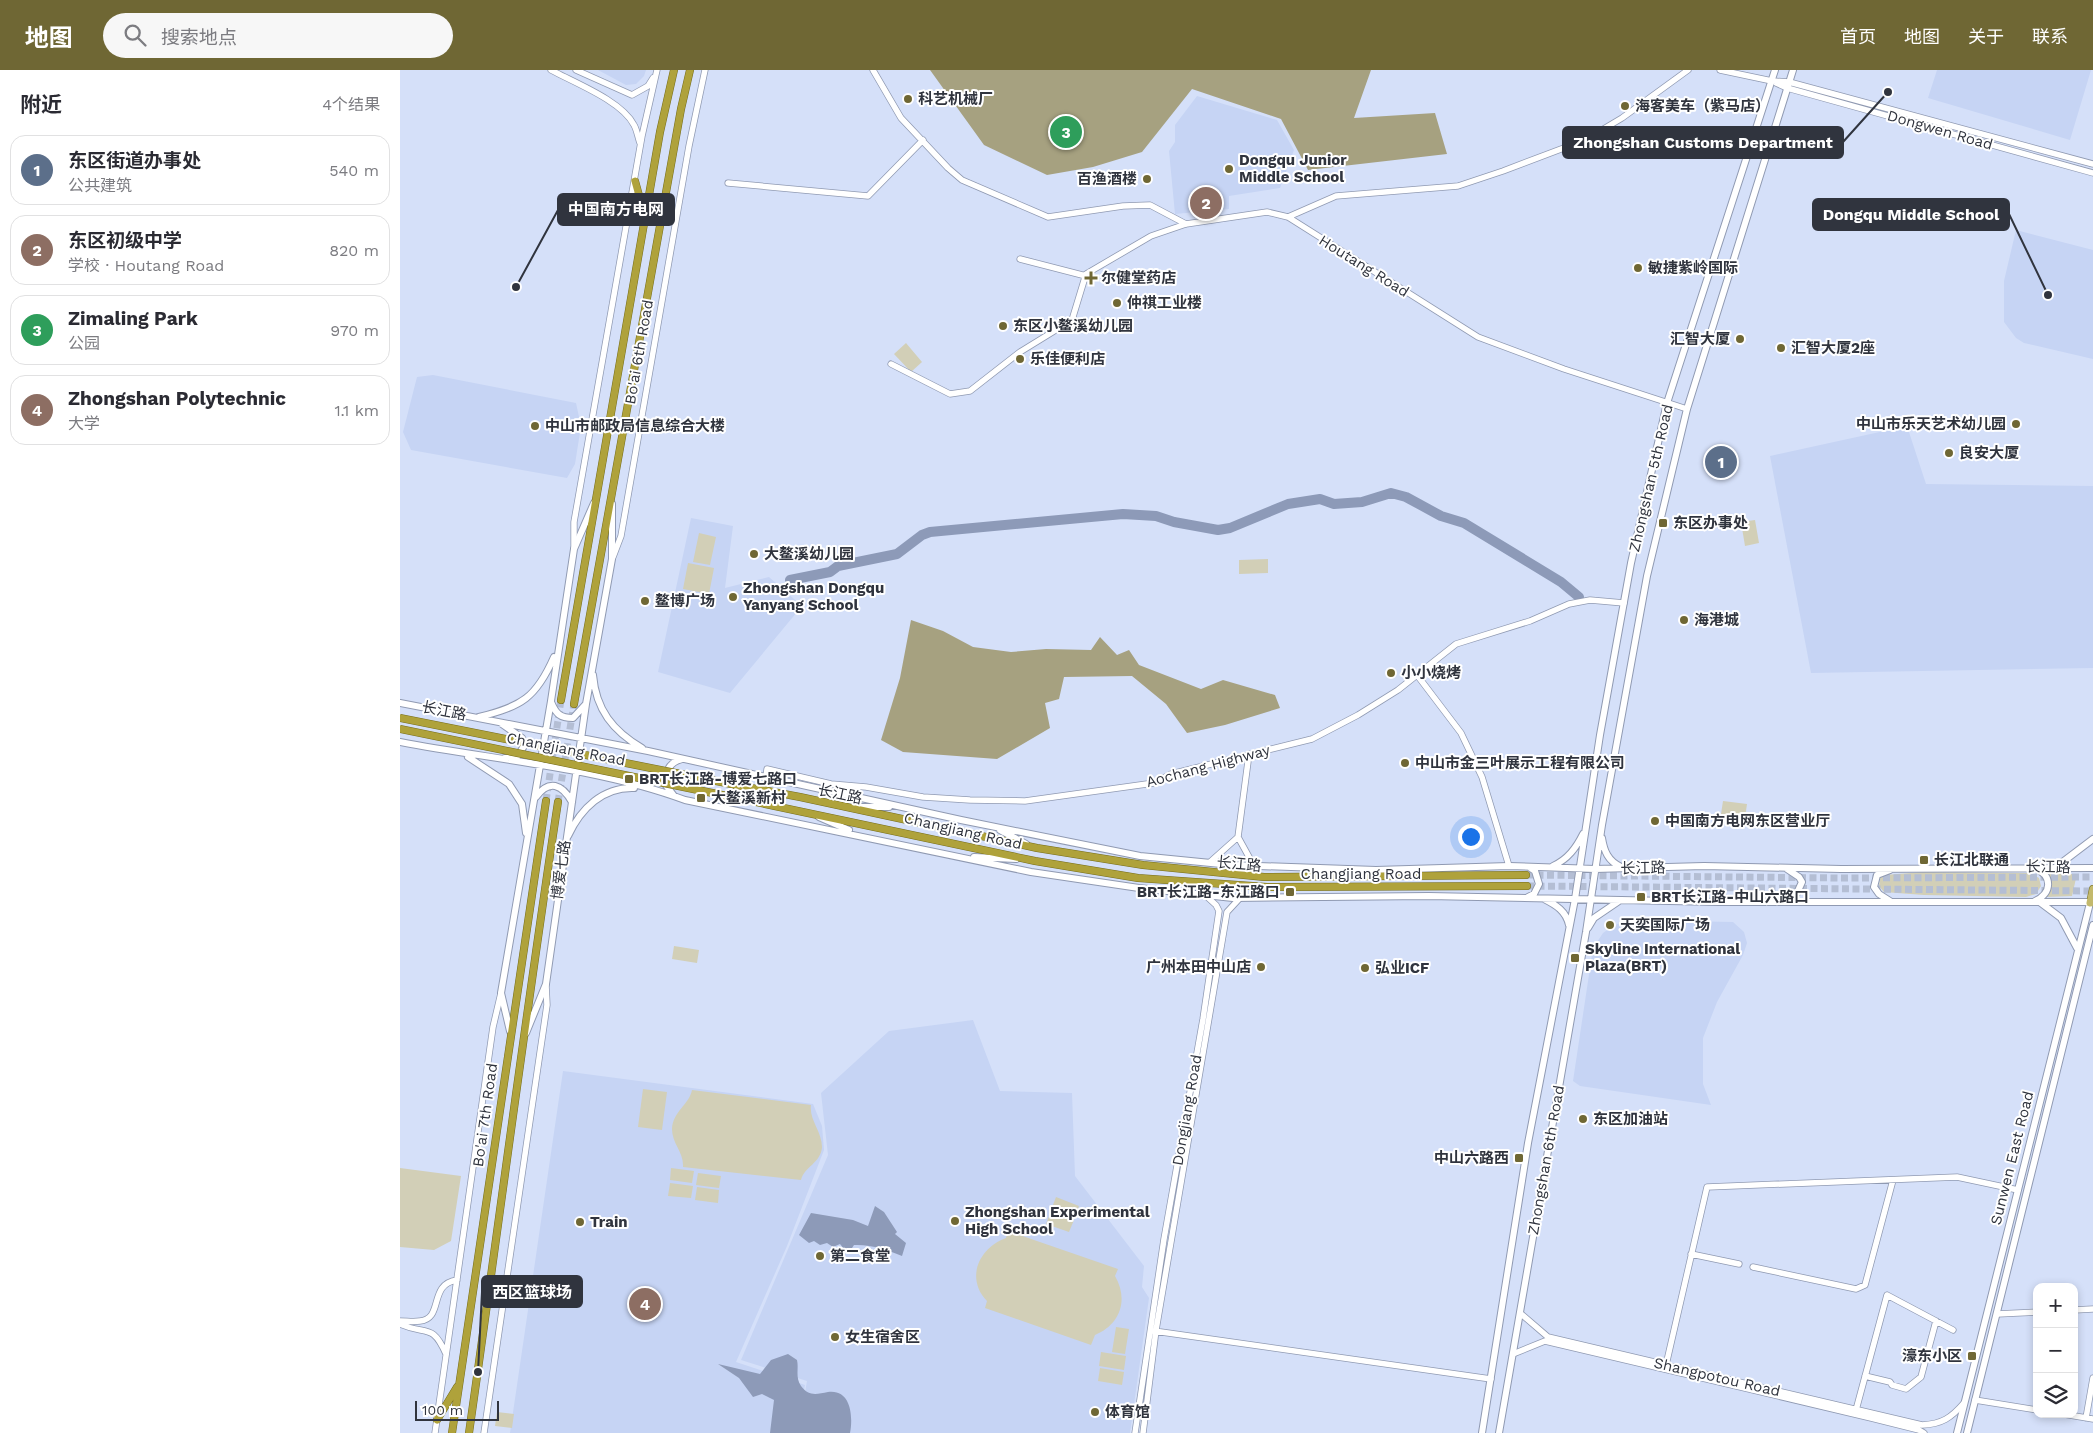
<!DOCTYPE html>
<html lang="zh">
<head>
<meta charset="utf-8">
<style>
  body { margin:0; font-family:"Work Sans","Noto Sans SC",sans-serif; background:#f7f7f7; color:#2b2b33 }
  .controls { position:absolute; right:15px; bottom:15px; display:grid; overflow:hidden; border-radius:10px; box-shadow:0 2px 8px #0003 }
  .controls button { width:45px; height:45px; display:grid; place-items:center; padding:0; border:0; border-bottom:1px solid #e1e1e2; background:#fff; color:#2b2b33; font:25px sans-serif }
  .scale { position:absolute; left:15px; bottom:12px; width:84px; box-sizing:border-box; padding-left:5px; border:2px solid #30343e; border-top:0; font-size:14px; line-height:18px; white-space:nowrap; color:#30343e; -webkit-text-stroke:4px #fff; paint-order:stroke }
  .you { position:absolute; left:1070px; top:766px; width:18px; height:18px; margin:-12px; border:4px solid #fff; border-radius:50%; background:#1a73e8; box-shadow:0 0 0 8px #1a73e833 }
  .badge { display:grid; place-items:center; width:32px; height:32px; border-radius:50%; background:#6f6734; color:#fff; font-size:16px; font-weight:700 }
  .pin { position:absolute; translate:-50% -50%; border:2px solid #fff; box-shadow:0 1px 5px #0006 }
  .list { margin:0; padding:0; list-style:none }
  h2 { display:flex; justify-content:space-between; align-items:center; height:65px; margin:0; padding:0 20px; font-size:21px }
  h2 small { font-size:16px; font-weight:400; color:#7c7c81 }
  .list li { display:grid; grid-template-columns:32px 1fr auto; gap:15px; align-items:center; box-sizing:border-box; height:70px; margin:0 10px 10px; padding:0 10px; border:1px solid #e1e1e2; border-radius:15px }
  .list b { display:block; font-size:19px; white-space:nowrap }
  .list p { margin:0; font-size:16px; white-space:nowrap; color:#7c7c81 }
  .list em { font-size:16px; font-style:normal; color:#7c7c81 }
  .icon { flex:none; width:28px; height:28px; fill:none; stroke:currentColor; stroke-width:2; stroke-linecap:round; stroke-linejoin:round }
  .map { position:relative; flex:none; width:1693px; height:1363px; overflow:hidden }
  header { display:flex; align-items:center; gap:30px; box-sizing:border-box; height:70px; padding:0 25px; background:#6f6734; color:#fff }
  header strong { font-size:24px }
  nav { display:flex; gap:28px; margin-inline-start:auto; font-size:18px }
  .search { width:350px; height:45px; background:#f7f7f7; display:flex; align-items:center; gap:12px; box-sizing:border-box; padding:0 18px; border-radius:28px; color:#7c7c81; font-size:19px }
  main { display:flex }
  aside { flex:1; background:#fff }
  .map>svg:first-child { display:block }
  .built { fill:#c6d4f4 }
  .green { fill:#d2cfb7 }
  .forest { fill:#a6a180 }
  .water { fill:#8d9ab8 }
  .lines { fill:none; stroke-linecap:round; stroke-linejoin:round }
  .river { stroke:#8d9ab8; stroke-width:10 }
  .trunk-tunnel { stroke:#b4bed4; stroke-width:7; stroke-dasharray:7 3.5; stroke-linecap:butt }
  .tertiary-casing { stroke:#909ab2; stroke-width:7 }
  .secondary-casing { stroke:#909ab2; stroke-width:8 }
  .primary-casing { stroke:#766d1c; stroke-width:8 }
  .trunk-casing { stroke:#766d1c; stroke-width:8 }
  .tertiary { stroke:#fff; stroke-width:5.5 }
  .secondary { stroke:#fff; stroke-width:6 }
  .primary { stroke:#c3b96c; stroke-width:7 }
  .trunk { stroke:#afa23b; stroke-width:7 }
  .trunk-bridge-casing { stroke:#766d1c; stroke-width:8; stroke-linecap:butt }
  .trunk-bridge { stroke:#afa23b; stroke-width:7 }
  .poi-dot { fill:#6f6734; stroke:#fff; stroke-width:2 }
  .labels { text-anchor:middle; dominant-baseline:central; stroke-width:4; stroke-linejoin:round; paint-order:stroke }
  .poi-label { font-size:15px; font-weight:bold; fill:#30343e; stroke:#fff; text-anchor:start }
  .street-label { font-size:15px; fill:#30343e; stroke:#fff }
  .leader { fill:none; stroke:#30343e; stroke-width:2 }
  .callout-dot { fill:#30343e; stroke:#fff; stroke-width:2 }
  .callout { fill:#30343e; stroke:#30343e; stroke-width:2 }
  .callout-label { font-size:16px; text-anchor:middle; font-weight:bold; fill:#fff }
</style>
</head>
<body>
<header>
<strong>地图</strong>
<div class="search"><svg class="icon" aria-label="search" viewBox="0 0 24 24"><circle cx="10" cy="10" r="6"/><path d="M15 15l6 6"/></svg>搜索地点</div>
<nav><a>首页</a><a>地图</a><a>关于</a><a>联系</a></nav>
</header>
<main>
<aside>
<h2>附近<small>4个结果</small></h2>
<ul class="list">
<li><span class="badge" style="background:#5c6f8a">1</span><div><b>东区街道办事处</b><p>公共建筑</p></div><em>540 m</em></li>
<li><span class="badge" style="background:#8d6e63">2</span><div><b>东区初级中学</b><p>学校 · Houtang Road</p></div><em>820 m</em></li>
<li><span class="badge" style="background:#2e9e5b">3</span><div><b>Zimaling Park</b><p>公园</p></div><em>970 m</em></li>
<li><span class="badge" style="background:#8d6e63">4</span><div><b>Zhongshan Polytechnic</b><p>大学</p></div><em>1.1 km</em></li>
</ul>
</aside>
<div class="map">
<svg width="1693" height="1363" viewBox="0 0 1693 1363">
  <rect width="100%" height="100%" fill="#d5e0f9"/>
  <path class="built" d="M 198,0 L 246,0 L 244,6 L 236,14 L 226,15 Z
    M 1537,0 L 1691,0 L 1670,70 L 1528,28 Z
    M 797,26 L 877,50 L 894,80 L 880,118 L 829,126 L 829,139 L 775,144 L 769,81 L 775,72 L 775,55 Z
    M 1616,160 L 1693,180 L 1693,289 L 1624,273 L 1616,268 L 1604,252 L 1604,211 Z
    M 33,305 L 176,333 L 181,356 L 175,394 L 167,408 L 11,380 L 3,362 L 17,307 Z
    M 1507,356 L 1526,414 L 1693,416 L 1693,598 L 1411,603 L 1370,386 Z
    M 291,448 L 333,456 L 325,518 L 369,507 L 402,536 L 330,623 L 258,602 Z
    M 1227,850 L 1333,852 L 1344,862 L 1347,873 L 1343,885 L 1317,932 L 1303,968 L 1303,1014 L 1311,1035 L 1180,1016 L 1173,1011 L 1193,878 L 1203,863 L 1213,856 Z
    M 573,950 L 600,1021 L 672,1023 L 675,1106 L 744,1196 L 742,1217 L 749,1228 L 730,1363 L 398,1363 L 407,1311 L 341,1290 L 428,1085 L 421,1023 L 489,961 Z
    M 163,1001 L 413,1034 L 422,1056 L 424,1080 L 387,1176 L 336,1292 L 405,1315 L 396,1363 L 110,1363 Z"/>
  <path class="green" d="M 506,273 L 522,292 L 511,302 L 494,284 Z
    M 1355,450 L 1359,473 L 1345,476 L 1341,452 Z
    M 299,463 L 316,467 L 310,495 L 293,492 Z
    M 868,489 L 868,503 L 839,504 L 839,490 Z
    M 288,493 L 314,498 L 309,524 L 283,519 Z
    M 1323,731 L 1347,734 L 1345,748 L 1321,744 Z
    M 1523,802 L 1630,803 L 1639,808 L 1641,816 L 1636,824 L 1626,827 L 1524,825 L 1484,822 L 1479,816 L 1480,808 L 1485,805 Z
    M 1648,804 L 1677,804 L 1672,826 L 1646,827 L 1652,816 Z
    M 274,876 L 299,880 L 297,893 L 272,889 Z
    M 243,1019 L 267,1022 L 262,1060 L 238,1057 Z
    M 292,1020 L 411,1035 C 409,1050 422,1061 422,1077 C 421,1093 404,1097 401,1110 L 283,1097 C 284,1082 272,1074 272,1059 C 273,1041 289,1035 292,1020 Z
    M 0,1098 L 61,1106 L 51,1171 L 34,1180 L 0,1177 Z
    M 271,1098 L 294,1101 L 292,1113 L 270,1110 Z
    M 298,1103 L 321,1106 L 319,1118 L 296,1115 Z
    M 270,1113 L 293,1116 L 291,1128 L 268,1126 Z
    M 297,1117 L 319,1120 L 318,1133 L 295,1130 Z
    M 656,1127 L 679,1136 L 674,1148 L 651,1140 Z
    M 651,1141 L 674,1150 L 669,1162 L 646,1154 Z
    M 608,1161 L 718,1199 L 715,1206 C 729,1230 720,1255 695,1265 L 691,1275 L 585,1238 L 587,1231 C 565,1208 579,1178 606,1168 Z
    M 716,1257 L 729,1259 L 725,1284 L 712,1282 Z
    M 701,1282 L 726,1286 L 724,1300 L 699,1296 Z
    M 700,1298 L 724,1302 L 722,1315 L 698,1311 Z
    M 97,1342 L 114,1344 L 112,1358 L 95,1356 Z"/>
  <path class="forest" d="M 530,0 L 971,0 L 954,48 L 1035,43 L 1047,84 L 908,100 L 881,49 L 792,19 L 742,82 L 693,97 L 647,105 L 584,75 Z
    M 511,550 L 543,561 L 573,577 L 611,582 L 646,579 L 691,580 L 700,567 L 717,585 L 729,580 L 739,595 L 801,619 L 823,610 L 875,625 L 880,638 L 825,655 L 787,663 L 766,634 L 732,606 L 664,607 L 659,629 L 645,633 L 650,658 L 597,689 L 503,682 L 481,670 L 500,608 Z"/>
  <path class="water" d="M 475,1136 L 484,1142 L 497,1162 L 495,1164 L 506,1173 L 502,1186 C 488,1180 470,1174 454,1175 L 452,1178 L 444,1179 L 440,1174 L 433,1177 L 427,1173 L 420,1175 L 414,1171 L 409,1173 L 399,1165 L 411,1143 L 453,1150 L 468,1156 Z
    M 388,1284 L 397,1290 C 399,1299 395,1307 401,1316 C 409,1327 417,1324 428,1322 C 452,1319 453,1348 450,1363 L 370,1363 L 374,1330 L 362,1324 L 353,1327 L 339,1308 L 318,1294 L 360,1304 L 371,1290 Z"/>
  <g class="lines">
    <path class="river" d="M 390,510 L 430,502 L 438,496 L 497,484 L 522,465 L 530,462 L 723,444 L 756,446 L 774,452 L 818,460 L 830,458 L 888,434 L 920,429 L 934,434 L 962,432 L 991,423 L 1006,427 L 1041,446 L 1064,453 L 1161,512 L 1179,527"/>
    <path class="trunk-tunnel" d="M 146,731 L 161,630
      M 158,732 L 174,634
      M 1126,805 L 1441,808 L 1693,807
      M 1127,816 L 1693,821"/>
    <g class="tertiary-casing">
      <path id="tertiary" d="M 151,0 C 175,13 222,31 234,55 C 237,60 238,68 240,73
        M 176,0 L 232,25 L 248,16 L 253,8
        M 473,0 L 501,48 L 548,98 L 562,110 L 648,147 L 723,136 L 750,135 L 786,154
        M 1320,0 L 1372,11 L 1389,12 L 1693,94
        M 1376,13 L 1387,18 L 1693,103
        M 328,113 L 468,126 L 523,70
        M 888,147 L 936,126 L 1058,116 L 1103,101 L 1185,70 L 1222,48 L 1288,0
        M 620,189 L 686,206
        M 491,294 L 550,324 L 570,321 L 620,282 L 672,250 L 686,204 L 751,166 L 786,154 L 867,142 L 888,147 L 1078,267 L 1164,299 L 1287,339
        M 174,478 L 174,452 L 242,66 L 257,0
        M 213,487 L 221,466 L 289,76 L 305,0
        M 1017,605 L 1061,663 L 1082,707 L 1109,796
        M 366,707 L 367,699 L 431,714 L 466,717 L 523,727 L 570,730 L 625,731 L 754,713 L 771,704 L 912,669 L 958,645 L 998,620 L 1056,574 L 1130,551 L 1169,534 L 1190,530 L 1224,533
        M 838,767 L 854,796
        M 810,792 L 838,767 L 849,684
        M 1291,1184 L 1339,1194
        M 1353,1197 L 1456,1219 L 1465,1215 L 1493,1110
        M 1674,1240 L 1693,1239
        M 1120,1243 L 1148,1267 L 1522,1355 C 1542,1354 1551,1348 1564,1333
        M 1597,1244 L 1637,1242
        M 0,1251 C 7,1251 14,1252 20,1251 C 44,1249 28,1214 57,1210
        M 0,1254 C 26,1266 32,1252 46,1284
        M 754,1261 L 1091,1309
        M 1113,1284 L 1145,1271 L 1471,1348 L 1519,1360 L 1524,1363
        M 1266,1295 L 1307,1117 L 1557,1107 L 1618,1120
        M 1465,1306 L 1490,1312 L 1492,1315 L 1506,1319 L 1521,1307 L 1536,1251
        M 1575,1330 L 1637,1340
        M 1456,1340 L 1487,1225 L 1553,1260
        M 1663,1344 L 1693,1349
        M 1686,1348 L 1693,1308
        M 35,1363 L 93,957 L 101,923
        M 84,1363 L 147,935 L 146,915
        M 735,1363 L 764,1169 L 803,949 L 819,841 L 816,835 L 805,825
        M 743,1363 L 756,1260 L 827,842 L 840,828"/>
    </g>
    <g class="secondary-casing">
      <path id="secondary" d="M 193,605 C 196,640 213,661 242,678
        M 151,632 C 156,644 160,648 173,648 L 185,635
        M 0,633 L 248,681 L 561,750 L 740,786 L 831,795 L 976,800 L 1109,796 L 1195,799 L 1304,796 L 1441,799 L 1693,798
        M 79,647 C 122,636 136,628 154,587
        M 102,654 L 122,668 L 124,676 L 117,687 L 105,688
        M 0,672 C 93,690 196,697 285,730 L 631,802 L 739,818 L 833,828 L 1029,826 L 1318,832 L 1693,832
        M 68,687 L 109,714 L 122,734 L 126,763
        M 274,726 L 265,714 C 267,700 268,693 282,689
        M 136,727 C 149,709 162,714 172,732
        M 454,737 L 489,737
        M 419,747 L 449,760
        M 600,760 L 626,774
        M 168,766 C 181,738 203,717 234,718
        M 1202,768 C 1204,781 1208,791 1221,797
        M 574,787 L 616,789
        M 1153,796 C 1168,789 1176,778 1183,764
        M 1656,797 L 1693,769
        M 1490,800 L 1477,805 L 1474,817 L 1479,824 L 1490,831
        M 1128,827 L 1134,824 L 1139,814 L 1135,801 L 1129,797
        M 1144,829 C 1156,835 1166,841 1169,855
        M 1384,831 L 1397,823 L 1402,812 L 1399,807 L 1387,799
        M 1635,831 C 1652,823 1653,806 1635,798
        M 1641,833 L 1661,848 L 1677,878
        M 1188,858 L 1194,848 L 1219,831
        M 110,961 L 101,923 L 151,631 L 174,479 L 194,433
        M 126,963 L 146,914 L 186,634 L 212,489 L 212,434
        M 1082,1363 L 1128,1073 L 1175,829 L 1200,665 L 1231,493 L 1267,333 L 1375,0
        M 1099,1363 L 1186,862 L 1202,755 L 1247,506 L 1287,339 L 1393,0
        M 1557,1363 L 1690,833
        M 1567,1363 L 1693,855"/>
    </g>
    <g class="primary-casing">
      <path id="primary" d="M 1690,833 L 1693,819"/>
    </g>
    <g class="trunk-casing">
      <path id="trunk" d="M 235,111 L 245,147
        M 161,630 L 260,62 L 274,0
        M 174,634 L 281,39 L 290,0
        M 336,715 L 400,727 L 637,778 L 743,795 L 864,807 L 1126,805
        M 332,727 L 635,791 L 738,808 L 867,817 L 1127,816
        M 37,1350 L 57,1317
        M 52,1363 L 146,731
        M 69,1363 C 99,1153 126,942 158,732"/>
    </g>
    <use href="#tertiary" class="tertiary"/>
    <use href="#secondary" class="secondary"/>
    <use href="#primary" class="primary"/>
    <use href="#trunk" class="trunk"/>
    <g class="trunk-bridge-casing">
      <path id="trunk-bridge" d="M 0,648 L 336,715
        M 0,659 L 332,727"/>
    </g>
    <use href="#trunk-bridge" class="trunk-bridge"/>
  </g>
  <g class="poi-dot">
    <circle cx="508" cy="29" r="5"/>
    <circle cx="1225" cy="36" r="5"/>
    <circle cx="829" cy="99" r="5"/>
    <circle cx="747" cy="109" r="5"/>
    <circle cx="1238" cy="198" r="5"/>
    <path d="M688.5 200.5h5v5h5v5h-5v5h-5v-5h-5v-5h5z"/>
    <circle cx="717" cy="233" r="5"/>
    <circle cx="603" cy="256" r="5"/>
    <circle cx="1340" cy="269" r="5"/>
    <circle cx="1381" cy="278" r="5"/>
    <circle cx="620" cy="289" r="5"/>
    <circle cx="1616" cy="354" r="5"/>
    <circle cx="135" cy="356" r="5"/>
    <circle cx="1549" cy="383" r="5"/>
    <rect x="1258" y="448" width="10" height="10" rx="2.5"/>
    <circle cx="354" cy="484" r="5"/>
    <circle cx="333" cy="527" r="5"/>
    <circle cx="245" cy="531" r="5"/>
    <circle cx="1284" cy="550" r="5"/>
    <circle cx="991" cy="603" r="5"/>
    <circle cx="1005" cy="693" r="5"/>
    <rect x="224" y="704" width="10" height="10" rx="2.5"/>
    <rect x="296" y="723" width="10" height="10" rx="2.5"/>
    <circle cx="1255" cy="751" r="5"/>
    <rect x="1519" y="785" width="10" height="10" rx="2.5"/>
    <rect x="885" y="817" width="10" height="10" rx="2.5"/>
    <rect x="1236" y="822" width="10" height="10" rx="2.5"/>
    <circle cx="1210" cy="855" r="5"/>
    <rect x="1170" y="883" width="10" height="10" rx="2.5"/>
    <circle cx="861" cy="897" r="5"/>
    <circle cx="965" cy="898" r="5"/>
    <circle cx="1183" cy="1049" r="5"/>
    <rect x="1114" y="1083" width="10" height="10" rx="2.5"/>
    <circle cx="555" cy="1151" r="5"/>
    <circle cx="180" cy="1152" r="5"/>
    <circle cx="420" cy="1186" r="5"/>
    <circle cx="435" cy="1267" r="5"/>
    <rect x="1567" y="1281" width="10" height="10" rx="2.5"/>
    <circle cx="695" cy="1342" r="5"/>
  </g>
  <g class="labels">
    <g class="poi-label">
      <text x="518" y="29">科艺机械厂</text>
      <text x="1235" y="36">海客美车（紫马店）</text>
      <text x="839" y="90">Dongqu Junior<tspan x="839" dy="17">Middle School</tspan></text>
      <text x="737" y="109" text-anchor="end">百渔酒楼</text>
      <text x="1248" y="198">敏捷紫岭国际</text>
      <text x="701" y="208">尔健堂药店</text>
      <text x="727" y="233">仲祺工业楼</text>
      <text x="613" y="256">东区小鳌溪幼儿园</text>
      <text x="1330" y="269" text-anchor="end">汇智大厦</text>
      <text x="1391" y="278">汇智大厦2座</text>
      <text x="630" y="289">乐佳便利店</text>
      <text x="1606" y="354" text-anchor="end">中山市乐天艺术幼儿园</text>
      <text x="145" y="356">中山市邮政局信息综合大楼</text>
      <text x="1559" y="383">良安大厦</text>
      <text x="1273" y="453">东区办事处</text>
      <text x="364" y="484">大鳌溪幼儿园</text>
      <text x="343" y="518">Zhongshan Dongqu<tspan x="343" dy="17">Yanyang School</tspan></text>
      <text x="255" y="531">鳌博广场</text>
      <text x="1294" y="550">海港城</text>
      <text x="1001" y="603">小小烧烤</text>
      <text x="1015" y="693">中山市金三叶展示工程有限公司</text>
      <text x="239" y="709">BRT长江路-博爱七路口</text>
      <text x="311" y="728">大鳌溪新村</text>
      <text x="1265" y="751">中国南方电网东区营业厅</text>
      <text x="1534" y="790">长江北联通</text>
      <text x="880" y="822" text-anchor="end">BRT长江路-东江路口</text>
      <text x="1251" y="827">BRT长江路-中山六路口</text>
      <text x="1220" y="855">天奕国际广场</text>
      <text x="1185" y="879">Skyline International<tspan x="1185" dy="17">Plaza(BRT)</tspan></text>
      <text x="851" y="897" text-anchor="end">广州本田中山店</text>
      <text x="975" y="898">弘业ICF</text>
      <text x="1193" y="1049">东区加油站</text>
      <text x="1109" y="1088" text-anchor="end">中山六路西</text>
      <text x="565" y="1142">Zhongshan Experimental<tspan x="565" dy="17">High School</tspan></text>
      <text x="190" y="1152">Train</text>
      <text x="430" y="1186">第二食堂</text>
      <text x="445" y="1267">女生宿舍区</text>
      <text x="1562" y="1286" text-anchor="end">濠东小区</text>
      <text x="705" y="1342">体育馆</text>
    </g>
    <g class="street-label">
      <text transform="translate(1540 60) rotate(16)">Dongwen Road</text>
      <text transform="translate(964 196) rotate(32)">Houtang Road</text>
      <text transform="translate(239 282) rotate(-80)">Bo'ai 6th Road</text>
      <text transform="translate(1251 408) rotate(-77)">Zhongshan 5th Road</text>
      <text transform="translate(44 641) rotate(11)">长江路</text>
      <text transform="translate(166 679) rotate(11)">Changjiang Road</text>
      <text transform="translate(808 696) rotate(-15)">Aochang Highway</text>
      <text transform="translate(440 724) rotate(12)">长江路</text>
      <text transform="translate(563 761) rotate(13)">Changjiang Road</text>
      <text transform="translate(839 794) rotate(5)">长江路</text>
      <text transform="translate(1648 797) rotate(1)">长江路</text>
      <text transform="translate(1243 798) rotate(-1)">长江路</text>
      <text transform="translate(161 800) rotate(-82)">博爱七路</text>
      <text x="961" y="804">Changjiang Road</text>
      <text transform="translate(787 1040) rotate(-80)">Dongjiang Road</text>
      <text transform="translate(85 1045) rotate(-82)">Bo'ai 7th Road</text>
      <text transform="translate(1612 1088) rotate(-76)">Sunwen East Road</text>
      <text transform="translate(1146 1090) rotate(-80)">Zhongshan 6th Road</text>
      <text transform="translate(1317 1307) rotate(13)">Shangpotou Road</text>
    </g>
  </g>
  <path class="leader" d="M1488 22L1443 72M116 217L158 140M1648 225L1609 144M78 1302L82 1222"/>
  <g class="callout-dot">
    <circle cx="1488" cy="22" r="5"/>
    <circle cx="116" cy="217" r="5"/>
    <circle cx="1648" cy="225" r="5"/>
    <circle cx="78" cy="1302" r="5"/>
  </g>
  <g class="callout">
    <rect x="1163" y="57" width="280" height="31" rx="5"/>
    <rect x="158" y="124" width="116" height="31" rx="5"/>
    <rect x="1413" y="129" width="196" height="31" rx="5"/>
    <rect x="82" y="1206" width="100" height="31" rx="5"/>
  </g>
  <g class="callout-label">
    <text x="1303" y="78">Zhongshan Customs Department</text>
    <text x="216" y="145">中国南方电网</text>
    <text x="1511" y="150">Dongqu Middle School</text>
    <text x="132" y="1228">西区篮球场</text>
  </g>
</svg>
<div class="controls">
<button>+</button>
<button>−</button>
<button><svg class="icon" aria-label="layers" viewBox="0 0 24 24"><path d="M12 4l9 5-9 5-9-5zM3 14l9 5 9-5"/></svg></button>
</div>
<div class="scale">100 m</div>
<div class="you"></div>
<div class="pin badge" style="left:1321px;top:392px;background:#5c6f8a">1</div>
<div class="pin badge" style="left:806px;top:133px;background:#8d6e63">2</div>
<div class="pin badge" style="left:666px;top:62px;background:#2e9e5b">3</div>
<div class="pin badge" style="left:245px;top:1234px;background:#8d6e63">4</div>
</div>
</main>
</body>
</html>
